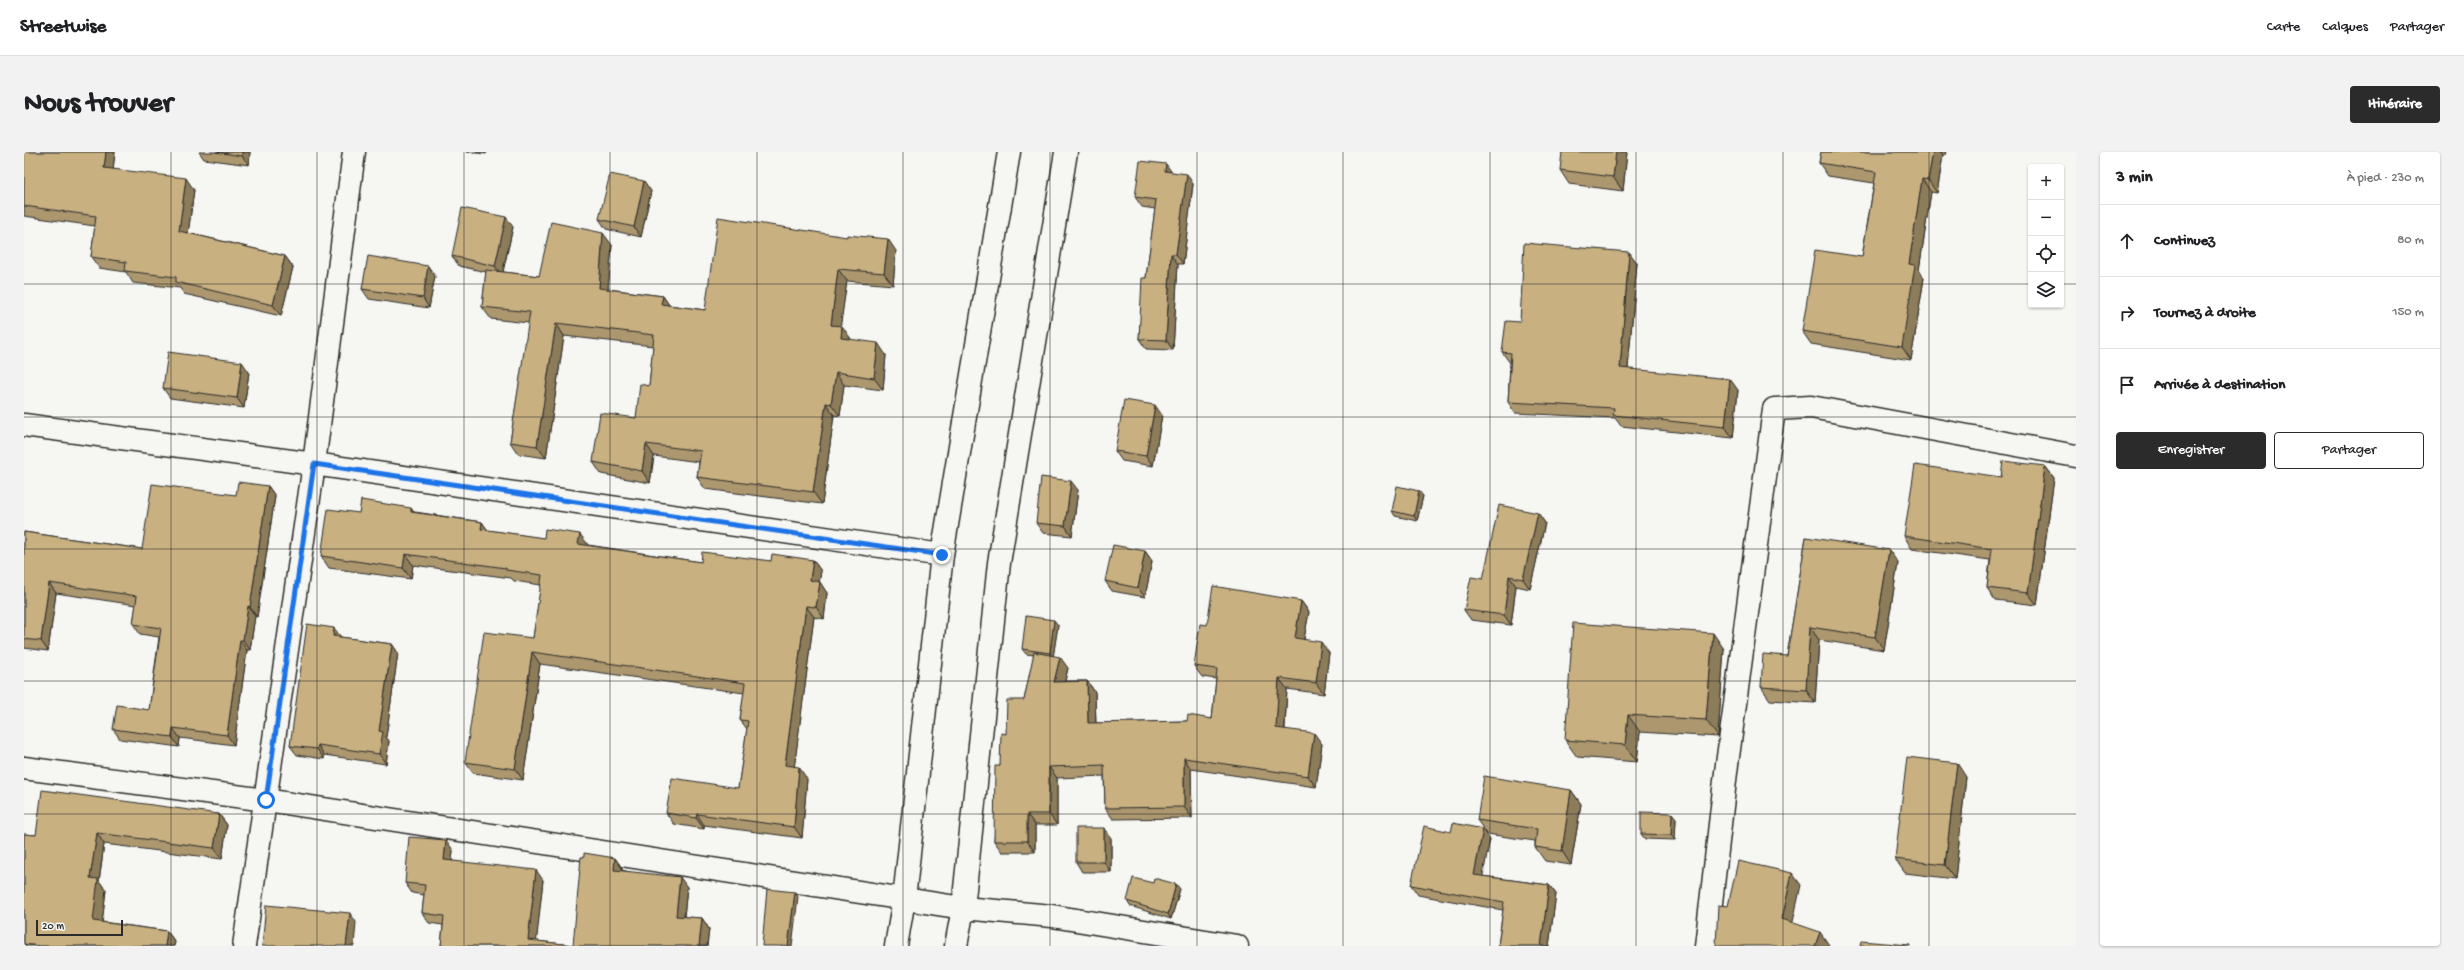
<!DOCTYPE html>
<html lang="fr">
<head>
<meta charset="utf-8">
<style>
  body { margin:0; font-family:"Gochi Hand",sans-serif; background:#f2f2f2; color:#202124 }
  .controls { position:absolute; right:12px; top:12px; display:grid; overflow:hidden; border-radius:4px; box-shadow:0 1px 3px #0004 }
  .controls button { width:36px; height:36px; display:grid; place-items:center; padding:0; border:0; border-bottom:1px solid #e0e0e0; background:#fff; color:#202124; font:20px sans-serif }
  .scale { position:absolute; left:12px; bottom:10px; width:87px; box-sizing:border-box; padding-left:4px; border:2px solid #2b2b2b; border-top:0; font-size:11px; line-height:14px; white-space:nowrap; color:#2b2b2b; -webkit-text-stroke:3px #f6f6f2; paint-order:stroke }
  .stop { position:absolute; width:12px; height:12px; margin:-9px; border:3px solid #1a73e8; border-radius:50%; background:#fff }
  .stop.end { background:#1a73e8; border-color:#fff; box-shadow:0 1px 4px #0008 }
  .list { margin:0; padding:0; list-style:none }
  h2 { display:flex; justify-content:space-between; align-items:center; height:52px; margin:0; padding:0 16px; font-size:17px }
  h2 small { font-size:13px; font-weight:400; color:#757577 }
  .list li { display:grid; grid-template-columns:26px 1fr auto; gap:12px; align-items:center; box-sizing:border-box; height:72px; padding:0 16px; border-top:1px solid #e0e0e0 }
  .list b { display:block; font-size:15px; white-space:nowrap }
  .list em { font-size:13px; font-style:normal; color:#757577 }
  .actions { display:flex; gap:8px; padding:12px 16px }
  .actions a { flex:1; padding:9px 0; border:1px solid #2b2b2b; border-radius:4px; text-align:center; font-size:14px; color:#2b2b2b }
  .actions .main { background:#2b2b2b; color:#fff }
  .icon { flex:none; width:22px; height:22px; fill:none; stroke:currentColor; stroke-width:2; stroke-linecap:round; stroke-linejoin:round }
  .map { position:relative; flex:none; width:2052px; height:794px; overflow:hidden; border-radius:4px }
  header { display:flex; align-items:center; gap:24px; box-sizing:border-box; height:56px; padding:0 20px; background:#fff; border-bottom:1px solid #e0e0e0 }
  header strong { font-size:19px }
  nav { display:flex; gap:22px; margin-inline-start:auto; font-size:14px }
  .intro { display:flex; align-items:center; justify-content:space-between; box-sizing:border-box; height:96px; padding:0 24px }
  h1 { margin:0; font-size:28px }
  .button { padding:10px 18px; border-radius:4px; background:#2b2b2b; color:#fff; font-size:14px; font-weight:700 }
  main { display:flex; gap:24px; padding:0 24px }
  aside { flex:1; background:#fff; border-radius:4px; box-shadow:0 1px 3px #0004 }
  .map>svg:first-child { display:block }
  .lines { fill:none; stroke-linecap:round; stroke-linejoin:round }
  .minor-casing { stroke:#2b2b2b; stroke-width:25 }
  .highway-casing { stroke:#2b2b2b; stroke-width:25 }
  .minor { stroke:#f6f6f2; stroke-width:22 }
  .highway { stroke:#f6f6f2; stroke-width:22 }
  .wall { fill:#ac976e; stroke:#2b2b2b }
  .shaded-wall { fill:#8c7b5a; stroke:#2b2b2b }
  .building { fill:#c8b080; stroke:#2b2b2b }
  .route { stroke:#1a73e8; stroke-width:5 }
  .grid { fill:none; stroke:#2b2b2b; stroke-width:1; stroke-opacity:0.55 }
</style>
</head>
<body>
<header>
<strong>Streetwise</strong>
<nav><a>Carte</a><a>Calques</a><a>Partager</a></nav>
</header>
<div class="intro"><h1>Nous trouver</h1><a class="button">Itinéraire</a></div>
<main>
<div class="map">
<svg width="2052" height="794" viewBox="0 0 2052 794">
  <rect width="100%" height="100%" fill="#f6f6f2"/>
  <filter id="ink" filterUnits="userSpaceOnUse"><feTurbulence type="fractalNoise" baseFrequency=".025" numOctaves="2"/><feDisplacementMap in="SourceGraphic" scale="8" xChannelSelector="R" yChannelSelector="G"/><feConvolveMatrix kernelMatrix="1 2 1 2 8 2 1 2 1" color-interpolation-filters="sRGB"/></filter>
  <g filter="url(#ink)">
    <g class="lines">
      <g class="minor-casing">
        <path id="minor" d="M 0,273 L 290,312 L 918,403
          M 0,616 L 242,648 L 939,756 L 1028,764 L 1213,794
          M 220,794 L 290,312 L 330,0
          M 1682,794 L 1702,620 L 1750,257 L 1787,255 L 2052,304"/>
      </g>
      <g class="highway-casing">
        <path id="highway" d="M 872,794 L 880,747 L 918,403 L 985,0
          M 932,794 L 939,756 L 975,411 L 1042,0"/>
      </g>
      <use href="#minor" class="minor"/>
      <use href="#highway" class="highway"/>
    </g>
    <path class="wall" d="M 0,0 L 91,0 L 89,17 L 170,38 L 164,81 L 261,104 L 269,115 L 257,164 L 160,142 L 156,136 L 109,131 L 102,120 L 75,116 L 67,105 L 71,74 L 0,64 Z
      M 175,0 L 226,0 L 225,13 L 180,7 Z
      M 442,0 L 463,0 L 462,2 Z
      M 1603,0 L 1599,39 L 1545,32 L 1536,18 Z
      M 1797,0 L 1922,0 L 1921,3 L 1919,3 L 1913,41 L 1907,40 L 1895,118 L 1900,126 L 1887,208 L 1787,192 L 1778,179 L 1838,105 L 1850,31 L 1804,24 L 1795,11 Z
      M 1148,20 L 1169,32 L 1159,112 L 1154,112 L 1149,198 L 1122,197 L 1115,187 L 1122,126 L 1131,57 L 1118,55 L 1111,45 Z
      M 627,39 L 617,85 L 582,77 L 575,67 Z
      M 489,75 L 479,120 L 515,124 L 588,93 L 584,137 L 639,144 L 645,153 L 681,158 L 872,99 L 869,133 L 823,129 L 816,174 L 827,187 L 827,188 L 862,203 L 859,238 L 820,233 L 816,264 L 810,263 L 798,352 L 681,337 L 673,325 L 675,310 L 630,304 L 626,331 L 577,322 L 569,310 L 612,266 L 625,234 L 629,194 L 540,184 L 522,306 L 494,302 L 486,290 L 505,171 L 467,167 L 458,155 L 462,120 L 435,114 L 428,104 Z
      M 1605,100 L 1613,111 L 1604,217 L 1714,238 L 1709,286 L 1597,274 L 1591,266 L 1491,261 L 1484,250 L 1486,211 L 1478,200 L 1496,170 Z
      M 411,124 L 405,156 L 345,147 L 338,137 Z
      M 225,220 L 220,256 L 146,246 L 139,236 Z
      M 1138,263 L 1129,314 L 1098,309 L 1091,299 Z
      M 2021,314 L 2030,326 L 2013,453 L 1971,448 L 1963,436 L 1966,408 L 1888,397 L 1880,384 L 1977,325 Z
      M 244,334 L 251,344 L 233,465 L 231,464 L 226,498 L 223,498 L 210,593 L 156,586 L 155,595 L 96,587 L 89,577 L 125,558 L 135,485 L 116,482 L 109,472 L 112,453 L 32,441 L 24,499 L 0,496 L 0,380 L 118,397 L 212,343 Z
      M 1054,338 L 1048,384 L 1019,381 L 1012,371 Z
      M 1399,344 L 1393,369 L 1371,364 L 1368,359 Z
      M 391,360 L 458,370 L 463,378 L 564,393 L 677,410 L 747,409 L 789,408 L 797,419 L 795,430 L 803,441 L 800,467 L 790,465 L 770,615 L 783,627 L 778,686 L 680,673 L 680,677 L 650,672 L 642,661 L 714,636 L 723,577 L 716,568 L 720,541 L 516,512 L 499,628 L 449,621 L 441,610 L 509,486 L 517,433 L 490,429 L 487,426 L 389,413 L 387,427 L 305,416 L 297,404 L 335,361 Z
      M 1514,361 L 1521,371 L 1506,437 L 1492,434 L 1487,473 L 1447,468 L 1440,458 L 1459,427 Z
      M 1782,385 L 1874,411 L 1860,498 L 1795,488 L 1791,551 L 1746,548 L 1737,535 L 1763,504 Z
      M 1121,399 L 1128,409 L 1121,445 L 1088,439 L 1081,429 Z
      M 1277,449 L 1285,460 L 1280,487 L 1305,501 L 1300,542 L 1263,537 L 1261,577 L 1298,592 L 1292,635 L 1167,617 L 1168,666 L 1089,667 L 1081,656 L 1080,624 L 1033,626 L 1033,673 L 1011,673 L 1011,700 L 978,700 L 970,689 L 976,614 L 982,582 L 1000,548 L 1010,503 L 1002,502 L 998,497 L 1034,473 L 1029,504 L 1044,516 L 1041,529 L 1063,529 L 1071,540 L 1072,571 L 1163,569 L 1188,567 L 1192,527 L 1178,525 L 1170,514 L 1183,473 Z
      M 316,485 L 368,492 L 374,501 L 362,585 L 365,589 L 362,612 L 300,603 L 300,607 L 273,603 L 266,594 Z
      M 1700,497 L 1694,585 L 1616,580 L 1613,610 L 1553,605 L 1541,588 Z
      M 1942,625 L 1931,727 L 1881,721 L 1871,707 Z
      M 1547,638 L 1557,652 L 1547,713 L 1521,709 L 1511,695 L 1511,689 L 1463,682 L 1453,668 Z
      M 195,662 L 203,673 L 198,707 L 80,692 L 75,729 L 82,738 L 78,770 L 143,779 L 151,790 L 150,794 L 0,794 L 0,682 L 12,683 Z
      M 1652,666 L 1651,688 L 1621,687 L 1617,682 Z
      M 1427,680 L 1466,687 L 1458,724 L 1525,733 L 1532,742 L 1525,794 L 1474,794 L 1479,758 L 1394,743 L 1387,733 Z
      M 1087,686 L 1087,720 L 1058,720 L 1052,710 Z
      M 429,698 L 428,709 L 519,728 L 512,789 L 549,793 L 591,706 L 598,716 L 598,718 L 663,735 L 660,765 L 678,766 L 685,777 L 683,794 L 417,794 L 419,773 L 405,771 L 398,761 L 400,743 L 388,741 L 381,731 Z
      M 1156,737 L 1147,767 L 1106,754 L 1103,749 Z"/>
    <path class="shaded-wall" d="M 82,0 L 91,0 L 88,27 L 80,16 Z
      M 218,0 L 226,0 L 225,13 L 218,4 Z
      M 1592,0 L 1603,0 L 1599,39 L 1589,25 Z
      M 1909,0 L 1917,0 L 1919,3 L 1913,41 L 1904,28 Z
      M 1142,12 L 1149,22 L 1141,19 Z
      M 1163,22 L 1169,32 L 1159,112 L 1152,102 Z
      M 162,26 L 170,38 L 163,90 L 155,79 Z
      M 1898,27 L 1907,40 L 1895,118 L 1900,126 L 1887,208 L 1878,195 L 1885,112 Z
      M 620,29 L 627,39 L 617,85 L 610,75 Z
      M 482,65 L 489,75 L 478,123 L 471,114 Z
      M 579,81 L 588,93 L 583,148 L 575,136 Z
      M 864,87 L 872,99 L 869,133 L 860,121 Z
      M 1605,100 L 1613,111 L 1603,227 L 1596,216 Z
      M 1147,102 L 1154,112 L 1149,198 L 1142,188 Z
      M 261,104 L 269,115 L 257,164 L 249,153 Z
      M 404,114 L 411,124 L 405,156 L 399,146 Z
      M 814,117 L 823,129 L 815,185 L 807,173 Z
      M 639,144 L 647,156 L 637,152 Z
      M 532,171 L 540,184 L 522,306 L 513,294 Z
      M 818,174 L 827,187 L 825,198 L 817,186 Z
      M 854,191 L 862,203 L 859,238 L 850,226 Z
      M 218,210 L 225,220 L 220,256 L 213,246 Z
      M 812,220 L 820,233 L 816,264 L 807,252 Z
      M 1706,227 L 1714,238 L 1709,286 L 1701,275 Z
      M 802,251 L 810,263 L 798,352 L 789,340 Z
      M 1131,253 L 1138,263 L 1129,314 L 1122,304 Z
      M 622,292 L 630,304 L 626,331 L 618,319 Z
      M 2021,314 L 2030,326 L 2013,453 L 2004,441 Z
      M 1047,329 L 1054,338 L 1048,384 L 1041,374 Z
      M 244,334 L 251,344 L 233,465 L 226,455 Z
      M 1395,339 L 1399,344 L 1393,369 L 1390,364 Z
      M 387,356 L 395,367 L 387,360 Z
      M 1514,361 L 1521,371 L 1506,437 L 1499,427 Z
      M 458,370 L 466,381 L 457,377 Z
      M 556,382 L 564,393 L 562,403 L 554,392 Z
      M 1865,398 L 1874,411 L 1860,498 L 1851,485 Z
      M 1121,399 L 1128,409 L 1121,445 L 1114,436 Z
      M 381,402 L 389,413 L 387,427 L 379,416 Z
      M 789,408 L 797,419 L 794,440 L 786,428 Z
      M 1485,424 L 1492,434 L 1487,473 L 1480,463 Z
      M 796,430 L 803,441 L 800,467 L 792,455 Z
      M 25,431 L 32,441 L 24,499 L 17,489 Z
      M 1277,449 L 1285,460 L 1278,497 L 1271,486 Z
      M 224,454 L 231,464 L 226,498 L 219,488 Z
      M 782,454 L 790,465 L 769,625 L 761,613 Z
      M 1030,468 L 1034,473 L 1029,506 L 1026,501 Z
      M 1786,475 L 1795,488 L 1791,551 L 1782,538 Z
      M 310,476 L 317,485 L 309,484 Z
      M 1689,481 L 1700,497 L 1694,585 L 1682,568 Z
      M 216,488 L 223,498 L 210,593 L 203,583 Z
      M 1297,490 L 1305,501 L 1300,542 L 1292,531 Z
      M 368,492 L 374,501 L 362,585 L 365,589 L 362,612 L 355,602 L 355,579 Z
      M 508,500 L 516,512 L 499,628 L 491,617 Z
      M 1036,505 L 1044,516 L 1038,541 L 1030,530 Z
      M 1255,526 L 1263,537 L 1260,587 L 1252,576 Z
      M 1063,529 L 1071,540 L 1072,582 L 1064,571 Z
      M 1604,563 L 1616,580 L 1613,610 L 1601,593 Z
      M 149,576 L 156,586 L 155,595 L 148,585 Z
      M 1290,581 L 1298,592 L 1292,635 L 1284,624 Z
      M 294,593 L 300,603 L 300,607 L 293,597 Z
      M 1160,606 L 1167,617 L 1168,666 L 1160,655 Z
      M 1933,611 L 1942,625 L 1931,727 L 1921,713 Z
      M 775,615 L 783,627 L 778,686 L 770,675 Z
      M 1025,615 L 1033,626 L 1033,673 L 1025,662 Z
      M 1547,638 L 1557,652 L 1547,713 L 1538,699 Z
      M 1648,661 L 1652,666 L 1651,688 L 1647,683 Z
      M 195,662 L 203,673 L 198,707 L 190,696 Z
      M 673,662 L 680,673 L 680,677 L 672,666 Z
      M 1003,662 L 1011,673 L 1011,700 L 1003,689 Z
      M 1080,676 L 1087,686 L 1087,720 L 1080,710 Z
      M 1459,677 L 1466,687 L 1457,733 L 1450,723 Z
      M 73,681 L 80,692 L 75,729 L 82,738 L 77,780 L 69,769 L 66,726 Z
      M 422,688 L 429,698 L 427,718 L 420,708 Z
      M 591,706 L 598,716 L 597,728 L 590,718 Z
      M 512,718 L 519,728 L 512,794 L 504,788 Z
      M 1768,721 L 1777,733 L 1767,779 L 1758,767 Z
      M 656,725 L 663,735 L 659,774 L 652,764 Z
      M 1152,732 L 1156,737 L 1147,767 L 1144,762 Z
      M 1525,733 L 1532,742 L 1525,794 L 1517,794 Z
      M 771,740 L 774,745 L 768,794 L 764,794 Z
      M 326,761 L 332,770 L 330,794 L 322,794 Z
      M 678,766 L 685,777 L 683,794 L 675,794 Z
      M 143,779 L 151,790 L 150,794 L 141,794 Z
      M 1796,780 L 1805,793 L 1804,794 L 1791,794 Z"/>
    <path class="building" d="M 0,0 L 82,0 L 80,16 L 162,26 L 155,79 L 261,104 L 249,153 L 152,130 L 152,125 L 101,119 L 102,110 L 67,105 L 72,64 L 0,54 Z
      M 192,0 L 218,0 L 218,4 Z
      M 1538,0 L 1592,0 L 1589,25 L 1536,18 Z
      M 1797,0 L 1909,0 L 1904,28 L 1898,27 L 1885,112 L 1891,113 L 1878,195 L 1778,179 L 1791,98 L 1838,105 L 1852,20 L 1795,11 Z
      M 1116,9 L 1142,12 L 1141,19 L 1163,22 L 1152,102 L 1147,102 L 1142,188 L 1115,187 L 1118,126 L 1122,126 L 1132,48 L 1111,45 Z
      M 586,22 L 620,29 L 610,75 L 575,67 Z
      M 438,56 L 482,65 L 471,114 L 428,104 Z
      M 694,65 L 823,85 L 823,83 L 864,87 L 860,121 L 814,117 L 807,173 L 818,174 L 817,186 L 854,191 L 850,226 L 812,220 L 807,252 L 802,251 L 789,340 L 673,325 L 677,299 L 622,292 L 618,319 L 569,310 L 576,261 L 612,266 L 616,232 L 625,234 L 630,183 L 532,171 L 513,294 L 486,290 L 506,160 L 458,155 L 462,118 L 515,124 L 527,70 L 579,81 L 575,136 L 639,144 L 637,152 L 681,158 Z
      M 1500,91 L 1605,100 L 1596,216 L 1706,227 L 1701,275 L 1589,263 L 1590,256 L 1484,250 L 1487,201 L 1478,200 L 1482,169 L 1496,170 Z
      M 344,104 L 404,114 L 399,146 L 338,137 Z
      M 144,200 L 218,210 L 213,246 L 139,236 Z
      M 1100,248 L 1131,253 L 1122,304 L 1091,299 Z
      M 1979,309 L 2021,314 L 2004,441 L 1963,436 L 1968,397 L 1880,384 L 1891,313 L 1977,325 Z
      M 1017,325 L 1047,329 L 1041,374 L 1012,371 Z
      M 214,330 L 244,334 L 226,455 L 224,454 L 219,488 L 216,488 L 203,583 L 149,576 L 148,585 L 89,577 L 93,553 L 125,558 L 137,476 L 109,472 L 113,444 L 25,431 L 17,489 L 0,487 L 0,380 L 118,397 L 128,332 L 212,343 Z
      M 1373,334 L 1395,339 L 1390,364 L 1368,359 Z
      M 337,348 L 387,356 L 387,360 L 458,370 L 457,377 L 520,386 L 521,377 L 556,382 L 554,392 L 677,410 L 678,400 L 747,409 L 748,402 L 789,408 L 786,428 L 796,430 L 792,455 L 782,454 L 761,613 L 775,615 L 770,675 L 673,662 L 672,666 L 642,661 L 648,626 L 714,636 L 724,569 L 716,568 L 721,531 L 508,500 L 491,617 L 441,610 L 460,480 L 509,486 L 518,423 L 482,418 L 482,416 L 381,402 L 379,416 L 297,404 L 304,357 L 335,361 Z
      M 1475,353 L 1514,361 L 1499,427 L 1485,424 L 1480,463 L 1440,458 L 1447,425 L 1459,427 Z
      M 1782,385 L 1865,398 L 1851,485 L 1786,475 L 1782,538 L 1737,535 L 1739,502 L 1763,504 Z
      M 1089,393 L 1121,399 L 1114,436 L 1081,429 Z
      M 1189,434 L 1277,449 L 1271,486 L 1297,490 L 1292,531 L 1255,526 L 1252,576 L 1290,581 L 1284,624 L 1160,606 L 1160,655 L 1081,656 L 1080,613 L 1025,615 L 1025,662 L 1003,662 L 1003,689 L 970,689 L 971,614 L 976,614 L 977,581 L 982,582 L 983,548 L 1000,548 L 1010,500 L 1036,505 L 1030,530 L 1063,529 L 1064,571 L 1163,569 L 1164,563 L 1188,567 L 1193,517 L 1170,514 L 1176,472 L 1183,473 Z
      M 1002,464 L 1030,468 L 1026,501 L 998,497 Z
      M 1549,471 L 1689,481 L 1682,568 L 1604,563 L 1601,593 L 1541,588 Z
      M 283,472 L 310,476 L 309,484 L 368,492 L 355,579 L 359,580 L 355,602 L 294,593 L 293,597 L 266,594 Z
      M 1883,605 L 1933,611 L 1921,713 L 1871,707 Z
      M 1460,624 L 1547,638 L 1538,699 L 1511,695 L 1513,677 L 1453,668 Z
      M 18,638 L 195,662 L 190,696 L 73,681 L 66,726 L 74,727 L 69,769 L 143,779 L 141,794 L 16,794 L 0,792 L 0,682 L 12,683 Z
      M 1617,660 L 1648,661 L 1647,683 L 1617,682 Z
      M 1429,671 L 1459,677 L 1450,723 L 1525,733 L 1517,794 L 1474,794 L 1480,750 L 1387,733 L 1400,674 L 1427,680 Z
      M 1052,676 L 1080,676 L 1080,710 L 1052,710 Z
      M 385,685 L 422,688 L 420,708 L 512,718 L 504,788 L 549,793 L 557,705 L 560,705 L 560,701 L 591,706 L 590,718 L 656,725 L 652,764 L 678,766 L 675,794 L 417,794 L 420,764 L 398,761 L 401,733 L 381,731 Z
      M 1714,709 L 1768,721 L 1758,767 L 1796,780 L 1791,794 L 1692,794 L 1694,753 L 1704,754 Z
      M 1109,726 L 1129,731 L 1130,726 L 1152,732 L 1144,762 L 1103,749 Z
      M 743,737 L 771,740 L 764,794 L 738,794 Z
      M 242,753 L 326,761 L 322,794 L 238,794 Z
      M 1837,789 L 1886,793 L 1886,794 L 1836,794 Z"/>
  </g>
  <g class="lines" filter="url(#ink)">
    <path class="route" d="M 242,648 L 290,312 L 918,403"/>
  </g>
  <path class="grid" d="M 147,0 L 147,794M 293,0 L 293,794M 440,0 L 440,794M 586,0 L 586,794M 733,0 L 733,794M 879,0 L 879,794M 1026,0 L 1026,794M 1173,0 L 1173,794M 1319,0 L 1319,794M 1466,0 L 1466,794M 1612,0 L 1612,794M 1759,0 L 1759,794M 1905,0 L 1905,794M 0,132 L 2007,132M 2037,132 L 2052,132M 0,265 L 2052,265M 0,397 L 2052,397M 0,529 L 2052,529M 0,662 L 2052,662"/>
</svg>
<div class="controls">
<button>+</button>
<button>−</button>
<button><svg class="icon" aria-label="locate" viewBox="0 0 24 24"><circle cx="12" cy="12" r="6"/><path d="M12 2v4M12 18v4M2 12h4M18 12h4"/></svg></button>
<button><svg class="icon" aria-label="layers" viewBox="0 0 24 24"><path d="M12 4l9 5-9 5-9-5zM3 14l9 5 9-5"/></svg></button>
</div>
<div class="scale">20 m</div>
<div class="stop" style="left:242px;top:648px"></div>
<div class="stop end" style="left:918px;top:403px"></div>
</div>
<aside>
<h2>3 min<small>À pied · 230 m</small></h2>
<ul class="list">
<li><svg class="icon" aria-label="ahead" viewBox="0 0 24 24"><path d="M12 20V5M6 11l6-6 6 6"/></svg><div><b>Continuez</b></div><em>80 m</em></li>
<li><svg class="icon" aria-label="right" viewBox="0 0 24 24"><path d="M7 20v-9h11M14 6l5 5-5 5"/></svg><div><b>Tournez à droite</b></div><em>150 m</em></li>
<li><svg class="icon" aria-label="arrive" viewBox="0 0 24 24"><path d="M6 21V4h12l-3 4 3 4H6"/></svg><div><b>Arrivée à destination</b></div></li>
</ul>
<div class="actions"><a class="main">Enregistrer</a><a>Partager</a></div>
</aside>
</main>
</body>
</html>
